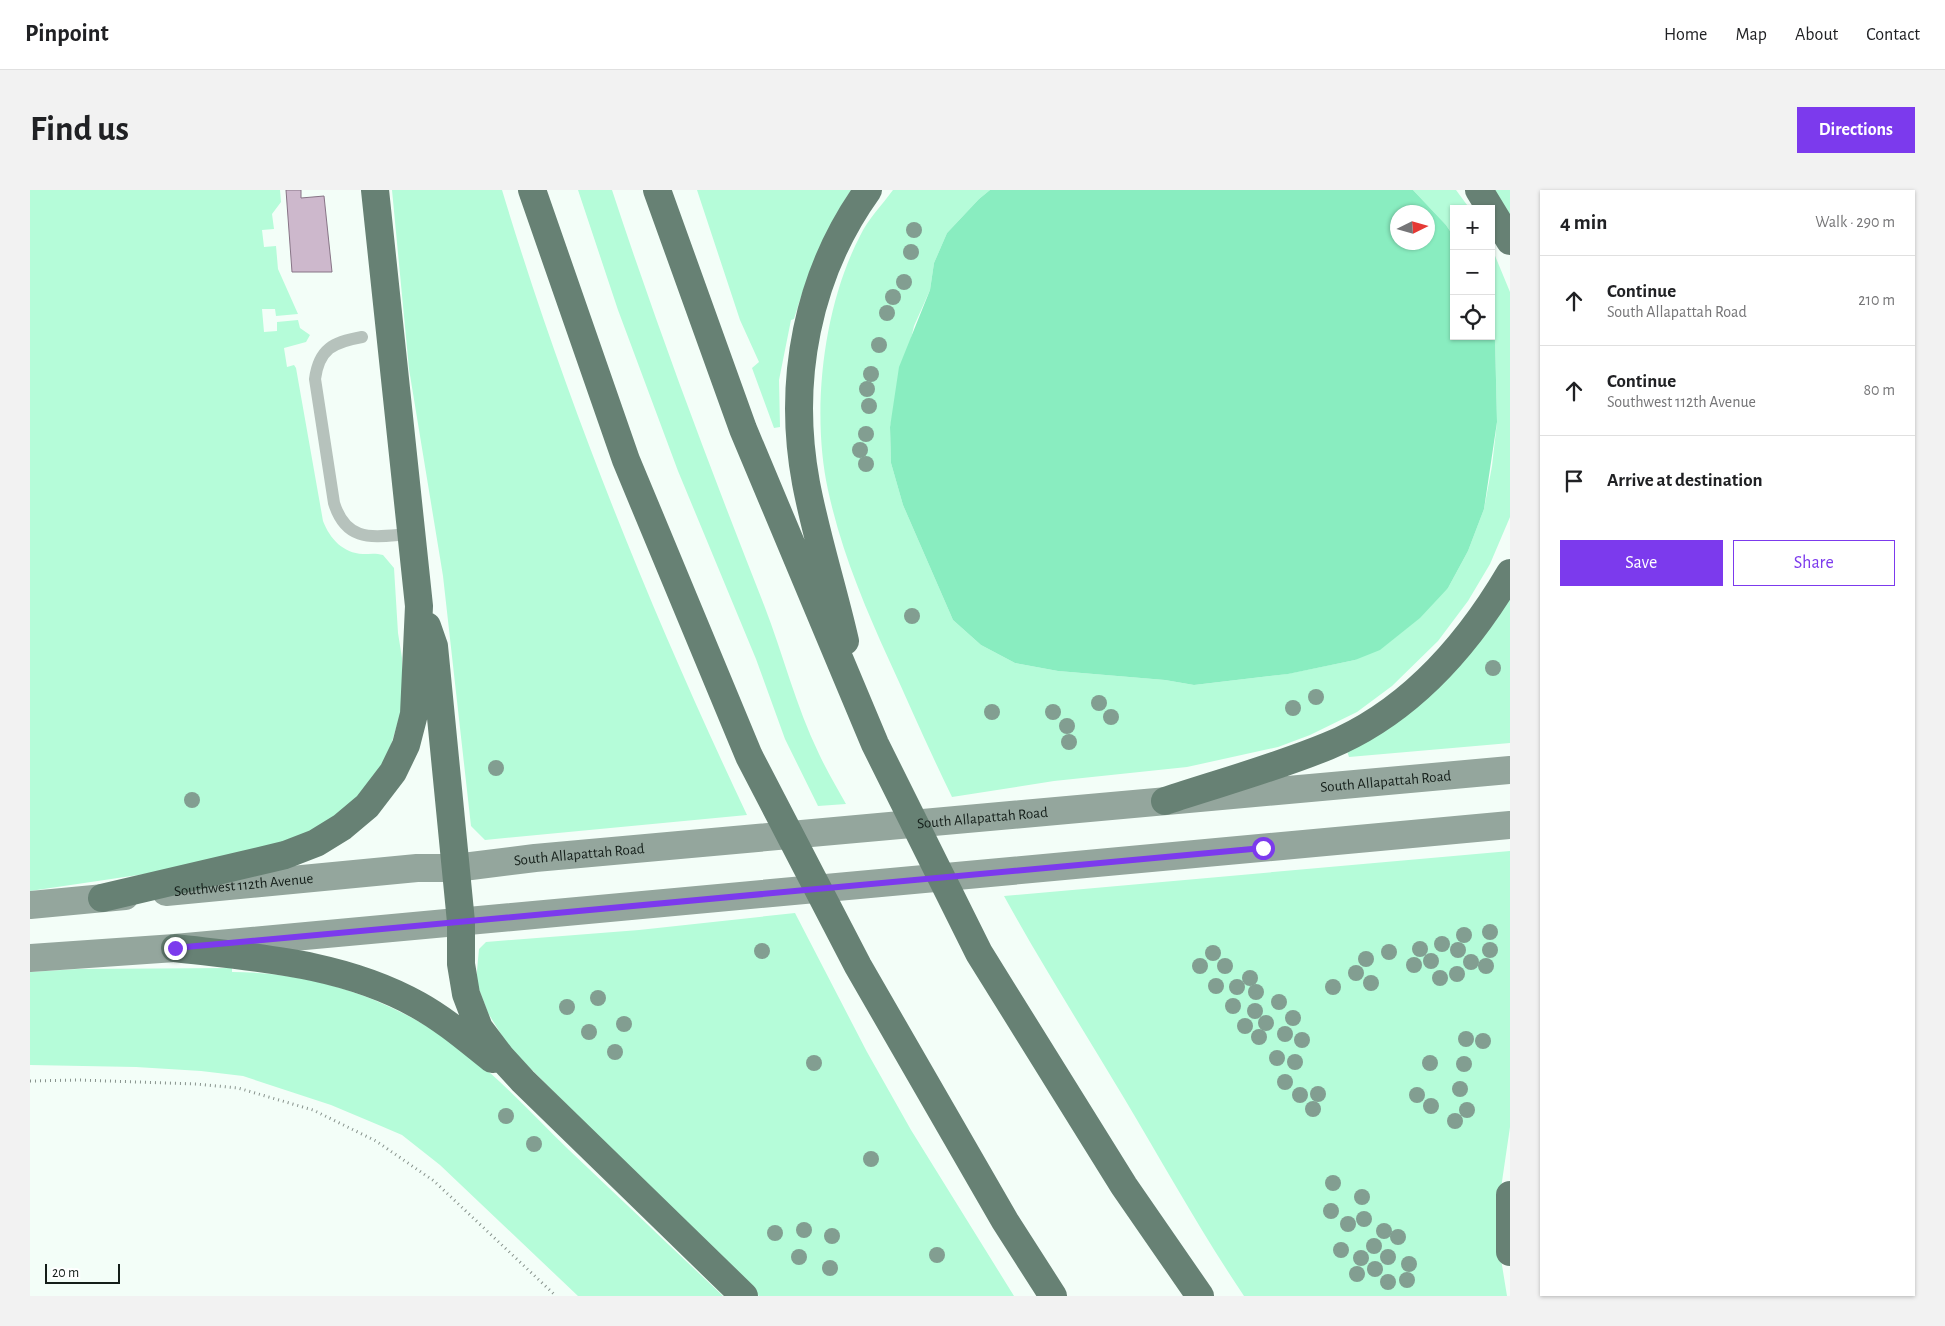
<!DOCTYPE html>
<html lang="en">
<head>
<meta charset="utf-8">
<style>
  body { margin:0; font-family:"Alegreya Sans",sans-serif; background:#f2f2f2; color:#202124 }
  .controls { position:absolute; right:15px; top:15px; display:grid; overflow:hidden; border-radius:0px; box-shadow:0 1px 4px #0004 }
  .controls button { width:45px; height:45px; display:grid; place-items:center; padding:0; border:0; border-bottom:1px solid #e0e0e0; background:#fff; color:#202124; font:25px sans-serif }
  .compass { position:absolute; left:1360px; top:15px; width:45px; height:45px; border-radius:50%; background:#fff; box-shadow:0 1px 4px #0004; rotate:85deg }
  .scale { position:absolute; left:15px; bottom:12px; width:75px; box-sizing:border-box; padding-left:5px; border:2px solid #141e19; border-top:0; font-size:14px; line-height:18px; white-space:nowrap; color:#141e19; -webkit-text-stroke:4px #fff; paint-order:stroke }
  .stop { position:absolute; width:15px; height:15px; margin:-11px; border:4px solid #7c3aed; border-radius:50%; background:#fff }
  .stop.end { background:#7c3aed; border-color:#fff; box-shadow:0 1px 5px #0008 }
  .list { margin:0; padding:0; list-style:none }
  h2 { display:flex; justify-content:space-between; align-items:center; height:65px; margin:0; padding:0 20px; font-size:21px }
  h2 small { font-size:16px; font-weight:400; color:#757577 }
  .list li { display:grid; grid-template-columns:32px 1fr auto; gap:15px; align-items:center; box-sizing:border-box; height:90px; padding:0 20px; border-top:1px solid #e0e0e0 }
  .list b { display:block; font-size:19px; white-space:nowrap }
  .list p { margin:0; font-size:16px; white-space:nowrap; color:#757577 }
  .list em { font-size:16px; font-style:normal; color:#757577 }
  .actions { display:flex; gap:10px; padding:15px 20px }
  .actions a { flex:1; padding:11px 0; border:1px solid #7c3aed; border-radius:0px; text-align:center; font-size:18px; color:#7c3aed }
  .actions .main { background:#7c3aed; color:#fff }
  .icon { flex:none; width:28px; height:28px; fill:none; stroke:currentColor; stroke-width:2; stroke-linecap:round; stroke-linejoin:round }
  .map { position:relative; flex:none; width:1480px; height:1106px; overflow:hidden; border-radius:0px }
  header { display:flex; align-items:center; gap:30px; box-sizing:border-box; height:70px; padding:0 25px; background:#fff; border-bottom:1px solid #e0e0e0 }
  header strong { font-size:24px }
  nav { display:flex; gap:28px; margin-inline-start:auto; font-size:18px }
  .intro { display:flex; align-items:center; justify-content:space-between; box-sizing:border-box; height:120px; padding:0 30px }
  h1 { margin:0; font-size:35px }
  .button { padding:12px 22px; border-radius:0px; background:#7c3aed; color:#fff; font-size:18px; font-weight:700 }
  main { display:flex; gap:30px; padding:0 30px }
  aside { flex:1; background:#fff; border-radius:0px; box-shadow:0 1px 4px #0004 }
  .map>svg:first-child { display:block }
  .green { fill:#b5fcd9 }
  .water { fill:#89edc0; fill-rule:evenodd }
  .building { fill:#cdb8cc; stroke:#877486 }
  .lines { fill:none; stroke-linecap:round; stroke-linejoin:round }
  .path { stroke:#87928c; stroke-width:3; stroke-dasharray:1 4; stroke-linecap:butt }
  .service { stroke:#b6c2bc; stroke-width:12 }
  .secondary { stroke:#94a69d; stroke-width:28 }
  .motorway { stroke:#678174; stroke-width:28 }
  .tree { fill:#829e91 }
  .route { stroke:#7c3aed; stroke-width:6 }
  .labels { text-anchor:middle; dominant-baseline:central; stroke-width:4; stroke-linejoin:round; paint-order:stroke }
  .street-label { font-size:15px; fill:#141e19; stroke:#fff }
</style>
</head>
<body>
<header>
<strong>Pinpoint</strong>
<nav><a>Home</a><a>Map</a><a>About</a><a>Contact</a></nav>
</header>
<div class="intro"><h1>Find us</h1><a class="button">Directions</a></div>
<main>
<div class="map">
<svg width="1480" height="1106" viewBox="0 0 1480 1106">
  <rect width="100%" height="100%" fill="#f3fef8"/>
  <path class="green" d="M 0,0 L 250,0 L 251,12 L 242,24 L 244,39 L 232,40 L 234,57 L 246,56 L 248,79 L 268,124 L 246,126 L 245,119 L 232,119 L 234,142 L 247,141 L 247,132 L 268,130 L 270,138 L 280,145 L 276,152 L 254,158 L 257,177 L 264,175 L 266,178 L 293,331 C 300,349 313,363 333,364 C 340,364 346,363 353,365 L 364,378 L 368,443 L 372,468 L 372,519 L 355,574 L 322,616 L 260,655 L 115,684 L 0,701 Z
    M 362,0 L 472,0 C 537,215 621,422 717,625 L 455,650 L 441,636 L 413,386 L 379,179 Z
    M 548,0 L 582,0 C 628,140 680,278 734,415 C 753,464 766,517 789,564 C 797,581 807,598 816,614 L 788,616 L 755,549 L 726,469 L 648,281 L 588,120 Z
    M 667,0 L 821,0 C 795,41 778,82 764,129 L 761,130 L 749,190 L 750,237 L 744,238 L 722,178 L 729,172 L 710,130 Z
    M 863,0 L 960,0 L 949,9 L 917,43 L 904,73 L 900,100 L 884,136 L 860,237 L 861,273 L 873,315 L 923,430 L 951,455 L 985,473 L 1028,481 L 1135,490 L 1164,495 L 1257,484 L 1325,470 L 1418,398 L 1438,361 L 1454,319 L 1462,276 L 1467,232 L 1465,148 L 1461,130 L 1461,56 L 1480,102 L 1480,327 L 1460,374 L 1438,411 L 1408,451 L 1362,496 L 1327,522 L 1280,545 L 1248,557 L 1157,577 L 1024,591 L 922,607 C 900,562 880,516 859,470 C 834,415 811,360 798,300 C 781,222 793,117 830,46 C 838,29 852,15 863,0 Z
    M 1383,0 L 1426,0 L 1440,19 L 1424,19 L 1424,47 L 1416,35 Z
    M 1464,0 L 1480,0 L 1480,25 Z
    M 1480,406 L 1480,553 L 1319,567 L 1317,561 Z
    M 1480,661 L 1480,937 L 1470,1005 L 1471,1069 L 1477,1106 L 1214,1106 C 1171,1042 1134,975 1094,908 C 1054,841 1012,775 974,706 Z
    M 765,723 L 837,862 L 881,940 L 984,1106 L 729,1106 L 479,857 L 458,823 L 446,791 L 449,759 L 456,752 L 609,740 Z
    M 202,778 L 202,782 C 293,782 376,814 446,871 C 479,898 509,931 539,960 C 591,1009 642,1058 693,1106 L 548,1106 L 410,975 L 372,945 L 351,936 L 301,915 L 213,886 L 171,881 L 106,877 L 0,875 L 0,782 L 48,779 Z"/>
  <path class="water" d="M 960,0 L 1383,0 L 1416,35 L 1424,47 L 1424,146 L 1461,146 L 1461,130 L 1465,148 L 1467,232 L 1454,319 L 1438,361 L 1418,398 L 1390,428 L 1350,460 L 1325,470 L 1258,484 L 1164,495 L 1135,490 L 1028,481 L 985,473 L 951,455 L 923,430 L 873,315 L 861,273 L 860,237 L 869,177 L 900,100 L 904,73 L 917,43 L 949,9 ZM 1368,22 L 1398,22 L 1398,52 L 1368,52 Z"/>
  <path class="building" d="M 256,0 L 271,0 L 271,8 L 294,6 L 302,82 L 262,82 Z"/>
  <g class="lines">
    <path class="path" d="M 0,891 L 49,890 L 166,894 L 208,898 L 283,920 L 346,951 L 404,991 L 526,1106"/>
    <path class="service" d="M 332,147 C 303,152 289,159 285,189 L 304,313 C 317,355 346,346 382,344"/>
    <g class="secondary">
      <path id="s1" d="M 136,702 L 387,678 L 425,678 L 505,668 L 1480,580"/>
      <path d="M 0,715 L 95,706"/>
      <path d="M 0,768 L 145,758 L 1480,635"/>
    </g>
    <path class="motorway" d="M 502,0 L 596,270 L 719,566 L 828,776 L 975,1031 L 1023,1106
      M 627,0 L 713,239 L 845,554 L 949,763 L 1094,996 L 1170,1106
      M 1449,0 L 1480,51
      M 397,436 L 404,456 L 431,732 L 431,774 L 436,804 L 449,838 L 471,867 L 493,891 L 714,1106
      M 815,451 C 803,398 786,346 776,293 C 757,191 777,85 838,0
      M 1135,611 C 1189,593 1245,578 1298,556 C 1378,523 1437,456 1480,383
      M 72,708 L 255,665 L 286,653 L 312,637 L 337,616 L 363,582 L 376,555 L 384,524 L 389,416 L 345,0
      M 145,758 C 229,768 313,773 388,815 C 415,830 438,850 462,869
      M 1480,1005 L 1480,1062"/>
  </g>
  <g class="tree">
    <circle cx="884" cy="40" r="8"/>
    <circle cx="881" cy="62" r="8"/>
    <circle cx="874" cy="92" r="8"/>
    <circle cx="863" cy="107" r="8"/>
    <circle cx="857" cy="123" r="8"/>
    <circle cx="849" cy="155" r="8"/>
    <circle cx="841" cy="184" r="8"/>
    <circle cx="837" cy="199" r="8"/>
    <circle cx="839" cy="216" r="8"/>
    <circle cx="836" cy="244" r="8"/>
    <circle cx="830" cy="260" r="8"/>
    <circle cx="836" cy="274" r="8"/>
    <circle cx="882" cy="426" r="8"/>
    <circle cx="1463" cy="478" r="8"/>
    <circle cx="1286" cy="507" r="8"/>
    <circle cx="1069" cy="513" r="8"/>
    <circle cx="1263" cy="518" r="8"/>
    <circle cx="962" cy="522" r="8"/>
    <circle cx="1023" cy="522" r="8"/>
    <circle cx="1081" cy="527" r="8"/>
    <circle cx="1037" cy="536" r="8"/>
    <circle cx="1039" cy="552" r="8"/>
    <circle cx="466" cy="578" r="8"/>
    <circle cx="162" cy="610" r="8"/>
    <circle cx="1460" cy="742" r="8"/>
    <circle cx="1434" cy="745" r="8"/>
    <circle cx="1412" cy="754" r="8"/>
    <circle cx="1390" cy="759" r="8"/>
    <circle cx="1428" cy="760" r="8"/>
    <circle cx="1460" cy="760" r="8"/>
    <circle cx="732" cy="761" r="8"/>
    <circle cx="1359" cy="762" r="8"/>
    <circle cx="1183" cy="763" r="8"/>
    <circle cx="1336" cy="769" r="8"/>
    <circle cx="1401" cy="771" r="8"/>
    <circle cx="1441" cy="772" r="8"/>
    <circle cx="1384" cy="775" r="8"/>
    <circle cx="1170" cy="776" r="8"/>
    <circle cx="1195" cy="776" r="8"/>
    <circle cx="1456" cy="776" r="8"/>
    <circle cx="1326" cy="783" r="8"/>
    <circle cx="1427" cy="784" r="8"/>
    <circle cx="1220" cy="788" r="8"/>
    <circle cx="1410" cy="788" r="8"/>
    <circle cx="1341" cy="793" r="8"/>
    <circle cx="1186" cy="796" r="8"/>
    <circle cx="1207" cy="797" r="8"/>
    <circle cx="1303" cy="797" r="8"/>
    <circle cx="1226" cy="802" r="8"/>
    <circle cx="568" cy="808" r="8"/>
    <circle cx="1249" cy="812" r="8"/>
    <circle cx="1203" cy="816" r="8"/>
    <circle cx="537" cy="817" r="8"/>
    <circle cx="1225" cy="821" r="8"/>
    <circle cx="1263" cy="828" r="8"/>
    <circle cx="1236" cy="833" r="8"/>
    <circle cx="594" cy="834" r="8"/>
    <circle cx="1215" cy="836" r="8"/>
    <circle cx="559" cy="842" r="8"/>
    <circle cx="1255" cy="844" r="8"/>
    <circle cx="1229" cy="847" r="8"/>
    <circle cx="1436" cy="849" r="8"/>
    <circle cx="1272" cy="850" r="8"/>
    <circle cx="1453" cy="851" r="8"/>
    <circle cx="585" cy="862" r="8"/>
    <circle cx="1247" cy="868" r="8"/>
    <circle cx="1265" cy="872" r="8"/>
    <circle cx="784" cy="873" r="8"/>
    <circle cx="1400" cy="873" r="8"/>
    <circle cx="1434" cy="874" r="8"/>
    <circle cx="1255" cy="892" r="8"/>
    <circle cx="1430" cy="899" r="8"/>
    <circle cx="1288" cy="904" r="8"/>
    <circle cx="1270" cy="905" r="8"/>
    <circle cx="1387" cy="905" r="8"/>
    <circle cx="1401" cy="916" r="8"/>
    <circle cx="1283" cy="919" r="8"/>
    <circle cx="1437" cy="920" r="8"/>
    <circle cx="476" cy="926" r="8"/>
    <circle cx="1425" cy="931" r="8"/>
    <circle cx="504" cy="954" r="8"/>
    <circle cx="841" cy="969" r="8"/>
    <circle cx="1303" cy="993" r="8"/>
    <circle cx="1332" cy="1007" r="8"/>
    <circle cx="1301" cy="1021" r="8"/>
    <circle cx="1334" cy="1029" r="8"/>
    <circle cx="1318" cy="1034" r="8"/>
    <circle cx="774" cy="1040" r="8"/>
    <circle cx="1354" cy="1041" r="8"/>
    <circle cx="745" cy="1043" r="8"/>
    <circle cx="802" cy="1046" r="8"/>
    <circle cx="1368" cy="1047" r="8"/>
    <circle cx="1344" cy="1056" r="8"/>
    <circle cx="1311" cy="1060" r="8"/>
    <circle cx="907" cy="1065" r="8"/>
    <circle cx="769" cy="1067" r="8"/>
    <circle cx="1358" cy="1067" r="8"/>
    <circle cx="1331" cy="1068" r="8"/>
    <circle cx="1379" cy="1074" r="8"/>
    <circle cx="800" cy="1078" r="8"/>
    <circle cx="1345" cy="1079" r="8"/>
    <circle cx="1327" cy="1084" r="8"/>
    <circle cx="1377" cy="1090" r="8"/>
    <circle cx="1358" cy="1092" r="8"/>
  </g>
  <g class="lines">
    <path class="route" d="M 145,758 L 1233,658"/>
  </g>
  <g class="labels">
    <g class="street-label">
      <text stroke="none"><textPath href="#s1" startOffset="1225">South Allapattah Road</textPath></text>
      <text stroke="none"><textPath href="#s1" startOffset="820">South Allapattah Road</textPath></text>
      <text stroke="none"><textPath href="#s1" startOffset="415">South Allapattah Road</textPath></text>
      <text stroke="none"><textPath href="#s1" startOffset="78">Southwest 112th Avenue</textPath></text>
    </g>
  </g>
</svg>
<div class="controls">
<button>+</button>
<button>−</button>
<button><svg class="icon" aria-label="locate" viewBox="0 0 24 24"><circle cx="12" cy="12" r="6"/><path d="M12 2v4M12 18v4M2 12h4M18 12h4"/></svg></button>
</div>
<svg class="compass" viewBox="-18 -18 36 36"><path d="M0-13l5 13h-10z" fill="#e53935"/><path d="M0 13l5-13h-10z" fill="#757577"/></svg>
<div class="scale">20 m</div>
<div class="stop" style="left:1233px;top:658px"></div>
<div class="stop end" style="left:145px;top:758px"></div>
</div>
<aside>
<h2>4 min<small>Walk · 290 m</small></h2>
<ul class="list">
<li><svg class="icon" aria-label="ahead" viewBox="0 0 24 24"><path d="M12 20V5M6 11l6-6 6 6"/></svg><div><b>Continue</b><p>South Allapattah Road</p></div><em>210 m</em></li>
<li><svg class="icon" aria-label="ahead" viewBox="0 0 24 24"><path d="M12 20V5M6 11l6-6 6 6"/></svg><div><b>Continue</b><p>Southwest 112th Avenue</p></div><em>80 m</em></li>
<li><svg class="icon" aria-label="arrive" viewBox="0 0 24 24"><path d="M6 21V4h12l-3 4 3 4H6"/></svg><div><b>Arrive at destination</b></div></li>
</ul>
<div class="actions"><a class="main">Save</a><a>Share</a></div>
</aside>
</main>
</body>
</html>
